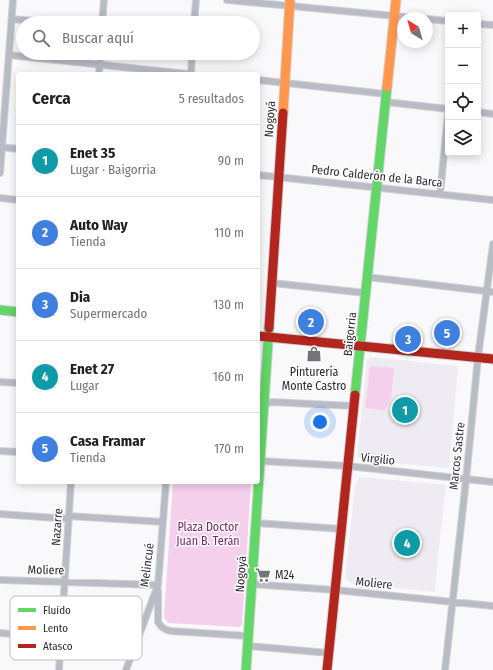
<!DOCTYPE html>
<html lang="es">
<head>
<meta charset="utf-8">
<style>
  body { margin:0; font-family:"Fira Sans Condensed",sans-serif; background:#f2f2f2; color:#202124 }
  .controls { position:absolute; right:12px; top:12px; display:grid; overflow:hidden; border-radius:4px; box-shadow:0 2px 10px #0003 }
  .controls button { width:36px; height:36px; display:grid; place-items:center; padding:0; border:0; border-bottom:1px solid #e0e0e0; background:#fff; color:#202124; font:20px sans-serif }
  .compass { position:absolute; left:397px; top:12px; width:36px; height:36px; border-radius:50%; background:#fff; box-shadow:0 2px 10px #0003; rotate:323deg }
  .you { position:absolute; left:320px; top:422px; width:14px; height:14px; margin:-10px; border:3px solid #fff; border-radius:50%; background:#1a73e8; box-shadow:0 0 0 6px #1a73e833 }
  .badge { display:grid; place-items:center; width:26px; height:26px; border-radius:50%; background:#747379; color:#fff; font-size:13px; font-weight:700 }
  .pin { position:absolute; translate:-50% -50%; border:2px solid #fff; box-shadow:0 1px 4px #0006 }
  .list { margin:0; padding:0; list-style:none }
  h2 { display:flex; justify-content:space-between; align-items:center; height:52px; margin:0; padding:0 16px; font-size:17px }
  h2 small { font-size:13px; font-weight:400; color:#757577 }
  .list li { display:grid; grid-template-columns:26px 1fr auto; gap:12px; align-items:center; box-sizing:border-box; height:72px; padding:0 16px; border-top:1px solid #e0e0e0 }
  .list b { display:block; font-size:15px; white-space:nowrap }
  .list p { margin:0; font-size:13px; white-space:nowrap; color:#757577 }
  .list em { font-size:13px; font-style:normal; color:#757577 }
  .icon { flex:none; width:22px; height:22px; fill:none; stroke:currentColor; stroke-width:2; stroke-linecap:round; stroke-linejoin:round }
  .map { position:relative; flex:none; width:493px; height:670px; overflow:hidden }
  .search { position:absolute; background:#fff; box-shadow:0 2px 10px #0003; left:16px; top:16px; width:244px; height:44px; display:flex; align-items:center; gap:10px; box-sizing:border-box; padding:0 14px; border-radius:22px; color:#757577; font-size:15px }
  .panel { position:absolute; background:#fff; box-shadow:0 2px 10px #0003; left:16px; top:72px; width:244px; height:412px; border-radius:4px }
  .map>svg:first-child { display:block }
  .built { fill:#eeebf3 }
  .green { fill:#f5d0ed }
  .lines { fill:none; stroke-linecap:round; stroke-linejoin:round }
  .street-casing { stroke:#d4d4d6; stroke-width:8 }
  .fast-casing { stroke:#d4d4d6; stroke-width:11 }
  .slow-casing { stroke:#d4d4d6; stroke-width:11 }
  .jam-casing { stroke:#d4d4d6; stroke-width:11 }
  .street { stroke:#b9bbc5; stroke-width:6 }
  .fast { stroke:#63d668; stroke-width:9 }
  .slow { stroke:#ff974d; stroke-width:9 }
  .jam { stroke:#b3261e; stroke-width:9 }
  .labels { text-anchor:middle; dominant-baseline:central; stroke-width:3; stroke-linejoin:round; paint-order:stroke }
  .street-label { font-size:12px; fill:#2d2b33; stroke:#fff }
  .poi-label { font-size:12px; fill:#2d2b33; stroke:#fff }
  .park-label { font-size:12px; fill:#7a276c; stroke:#fff }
  .key { fill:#fff; stroke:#c0bfc2; stroke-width:1 }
  .key-label { font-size:11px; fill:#2d2b33 }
</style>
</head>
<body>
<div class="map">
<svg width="493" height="670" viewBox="0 0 493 670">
  <rect width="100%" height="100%" fill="#f9f8fb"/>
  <path class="built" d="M 371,357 L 458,366 L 449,468 L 361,460 L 357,456 L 367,361 Z
    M 360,477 L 446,485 L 437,565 L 435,592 L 353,584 L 345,579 L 355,485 Z"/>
  <path class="green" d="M 370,366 L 394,368 L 391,398 L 390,398 L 389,402 L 385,410 L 365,408 Z
    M 173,482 L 251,482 L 242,625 L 239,627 L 168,623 L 164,617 Z"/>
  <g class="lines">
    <g class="street-casing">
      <path id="street" d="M 227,0 L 416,18
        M 12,19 L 58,23
        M 427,19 L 448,21
        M 102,23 L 104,0
        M 194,23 L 196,0
        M 478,24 L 493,25
        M 9,55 L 188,74
        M 99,74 L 100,53
        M 191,74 L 192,53
        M 258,80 L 386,94
        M 386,102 L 448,109
        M 478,112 L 493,114
        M 0,147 L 18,149
        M 0,173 L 13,0
        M 258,175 L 493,200
        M 440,194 L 448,114
        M 0,198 L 18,200
        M 367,277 L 493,292
        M 272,283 L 366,293
        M 0,382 L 18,383
        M 258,406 L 272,402 L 354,406
        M 0,451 L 18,452
        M 260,461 L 348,466 L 493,482
        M 0,514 L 69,519
        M 69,516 L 163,522
        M 256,523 L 342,529
        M 0,580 L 158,585
        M 252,584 L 335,590 L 493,606
        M 158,590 L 158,622 C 161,628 165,630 171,631 L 248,636
        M 0,633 L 61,638
        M 247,646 L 329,653
        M 59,670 L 71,482
        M 126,670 L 158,585 L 166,482
        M 445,670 L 466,480 L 478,357 L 493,244"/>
    </g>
    <g class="fast-casing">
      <path id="fast" d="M 0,310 L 18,312
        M 355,395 L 387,87
        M 246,670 L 269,328"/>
    </g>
    <g class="slow-casing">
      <path id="slow" d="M 387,87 L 396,0
        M 283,113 L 290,0"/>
    </g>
    <g class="jam-casing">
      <path id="jam" d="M 269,328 L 283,113
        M 258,336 L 493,359
        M 327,670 L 355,395"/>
    </g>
    <use href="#street" class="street"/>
    <use href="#fast" class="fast"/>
    <use href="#slow" class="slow"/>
    <use href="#jam" class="jam"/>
  </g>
  <defs>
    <g id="shop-bare" transform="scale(1.2)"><path d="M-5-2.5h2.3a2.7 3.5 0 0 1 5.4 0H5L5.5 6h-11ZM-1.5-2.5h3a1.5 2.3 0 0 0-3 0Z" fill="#747379" stroke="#fff" stroke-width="2.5" paint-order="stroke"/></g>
    <g id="supermarket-bare" transform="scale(1.2)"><path d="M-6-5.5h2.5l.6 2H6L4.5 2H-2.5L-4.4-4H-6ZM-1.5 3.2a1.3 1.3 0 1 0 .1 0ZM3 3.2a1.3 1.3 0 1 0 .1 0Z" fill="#747379" stroke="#fff" stroke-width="2.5" paint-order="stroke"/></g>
  </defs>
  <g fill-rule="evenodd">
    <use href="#shop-bare" x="314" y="354"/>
    <use href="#supermarket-bare" x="263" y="575"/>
  </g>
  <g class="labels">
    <g class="street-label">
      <text transform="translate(270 119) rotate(-86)">Nogoyá</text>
      <text transform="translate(377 176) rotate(6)">Pedro Calderón de la Barca</text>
      <text transform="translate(350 334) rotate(-84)">Baigorria</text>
      <text transform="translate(457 456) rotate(-84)">Marcos Sastre</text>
      <text transform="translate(378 459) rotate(6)">Virgilio</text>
      <text transform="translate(57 527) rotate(-86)">Nazarre</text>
      <text transform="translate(147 565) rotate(-83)">Melincué</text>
      <text transform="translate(46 570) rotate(1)">Moliere</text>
      <text transform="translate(241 574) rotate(-86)">Nogoyá</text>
      <text transform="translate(374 583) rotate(6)">Moliere</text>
    </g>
    <g class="poi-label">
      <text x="314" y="372">Pinturería<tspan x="314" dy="14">Monte Castro</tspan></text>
      <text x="275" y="575" text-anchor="start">M24</text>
    </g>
    <g class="park-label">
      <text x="208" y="527">Plaza Doctor<tspan x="208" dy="14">Juan B. Terán</tspan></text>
    </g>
  </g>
  <rect x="10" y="596" width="132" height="64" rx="6" class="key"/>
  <rect x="18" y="608" width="18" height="4" fill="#63d668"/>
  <rect x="18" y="626" width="18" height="4" fill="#ff974d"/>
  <rect x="18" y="644" width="18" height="4" fill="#b3261e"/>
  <g class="key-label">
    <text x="43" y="614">Fluido</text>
    <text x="43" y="632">Lento</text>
    <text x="43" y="650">Atasco</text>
  </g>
</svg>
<div class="controls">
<button>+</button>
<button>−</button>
<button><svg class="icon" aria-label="locate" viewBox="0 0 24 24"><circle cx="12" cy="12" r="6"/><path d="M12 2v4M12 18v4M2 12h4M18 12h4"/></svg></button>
<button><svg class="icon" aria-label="layers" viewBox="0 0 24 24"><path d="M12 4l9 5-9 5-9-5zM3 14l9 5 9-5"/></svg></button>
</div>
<svg class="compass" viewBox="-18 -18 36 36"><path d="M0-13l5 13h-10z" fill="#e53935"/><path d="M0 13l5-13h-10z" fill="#757577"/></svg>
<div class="you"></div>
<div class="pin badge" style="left:405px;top:410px;background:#0f9aa8">1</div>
<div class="pin badge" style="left:311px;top:322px;background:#3f7fe0">2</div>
<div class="pin badge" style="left:408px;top:339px;background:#3f7fe0">3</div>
<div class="pin badge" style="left:407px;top:543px;background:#0f9aa8">4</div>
<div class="pin badge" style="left:447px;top:333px;background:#3f7fe0">5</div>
<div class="search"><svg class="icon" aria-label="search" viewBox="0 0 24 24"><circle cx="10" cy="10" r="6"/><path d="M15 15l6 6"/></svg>Buscar aquí</div>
<section class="panel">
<h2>Cerca<small>5 resultados</small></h2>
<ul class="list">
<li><span class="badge" style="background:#0f9aa8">1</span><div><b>Enet 35</b><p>Lugar · Baigorria</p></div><em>90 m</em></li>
<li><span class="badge" style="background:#3f7fe0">2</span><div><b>Auto Way</b><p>Tienda</p></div><em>110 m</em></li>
<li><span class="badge" style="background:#3f7fe0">3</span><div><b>Dia</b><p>Supermercado</p></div><em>130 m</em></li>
<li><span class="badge" style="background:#0f9aa8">4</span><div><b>Enet 27</b><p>Lugar</p></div><em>160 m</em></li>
<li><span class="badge" style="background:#3f7fe0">5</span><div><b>Casa Framar</b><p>Tienda</p></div><em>170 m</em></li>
</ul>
</section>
</div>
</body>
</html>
